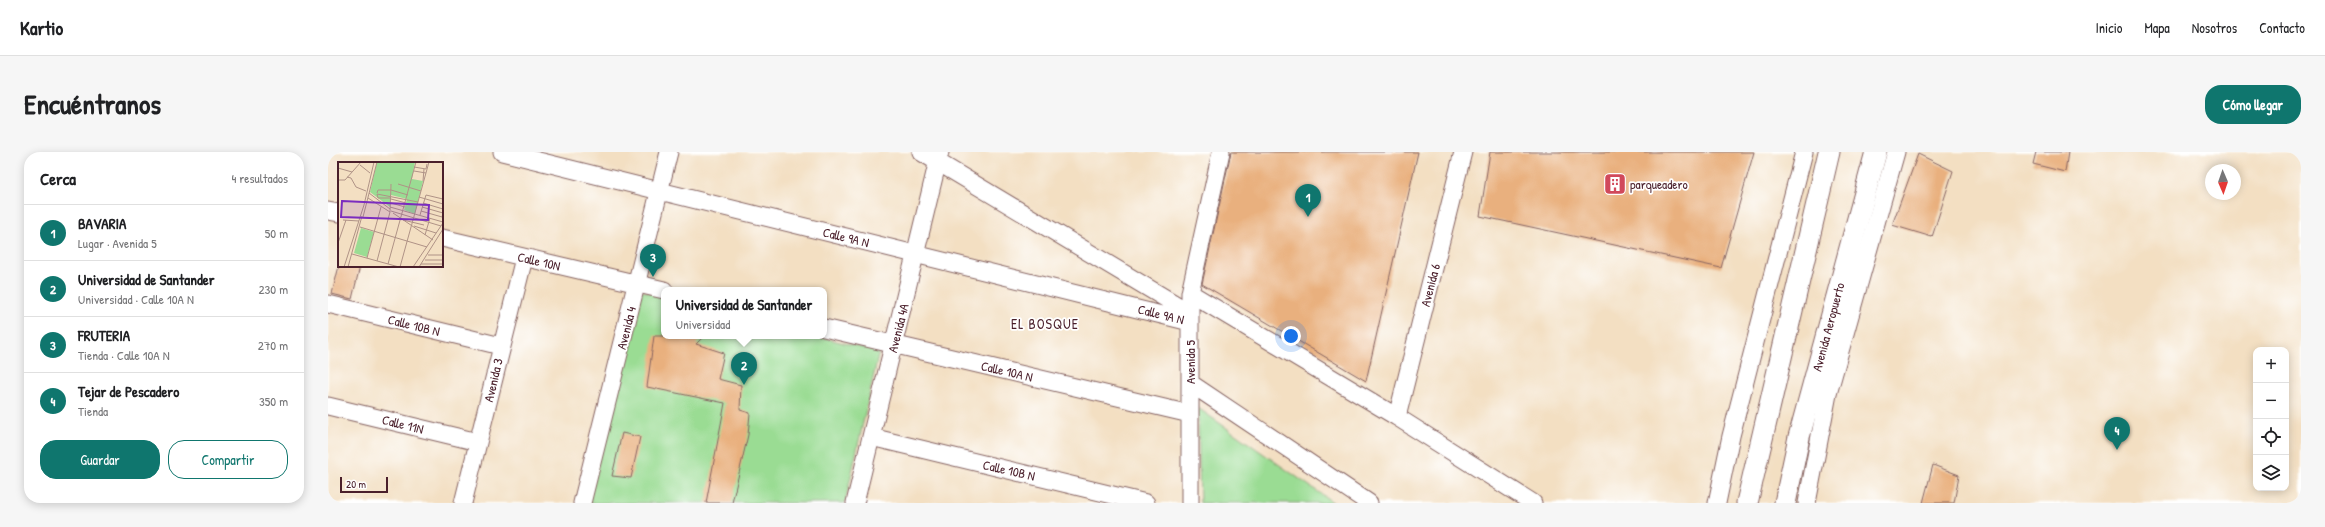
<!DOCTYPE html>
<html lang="es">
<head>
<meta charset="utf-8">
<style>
  body { margin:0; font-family:"Patrick Hand",sans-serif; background:#f6f6f6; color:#202124 }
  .controls { position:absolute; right:12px; bottom:12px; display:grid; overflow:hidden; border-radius:8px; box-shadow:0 2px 10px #0003 }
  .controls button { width:36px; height:36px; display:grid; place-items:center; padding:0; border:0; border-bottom:1px solid #e0e0e0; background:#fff; color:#202124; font:20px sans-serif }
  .compass { position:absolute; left:1877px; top:12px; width:36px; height:36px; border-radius:50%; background:#fff; box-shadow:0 2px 10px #0003; rotate:178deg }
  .scale { position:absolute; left:12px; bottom:10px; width:48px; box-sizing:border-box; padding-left:4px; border:2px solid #4a1f2b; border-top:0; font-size:11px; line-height:14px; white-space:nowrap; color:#4a1f2b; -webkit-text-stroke:3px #fff; paint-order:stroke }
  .you { position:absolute; left:963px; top:184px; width:14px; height:14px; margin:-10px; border:3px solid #fff; border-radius:50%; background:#1a73e8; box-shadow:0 0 0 6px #1a73e833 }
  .badge { display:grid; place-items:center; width:26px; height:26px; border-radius:50%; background:#0f766e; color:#fff; font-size:13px; font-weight:700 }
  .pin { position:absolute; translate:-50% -33px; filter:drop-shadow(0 1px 2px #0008) }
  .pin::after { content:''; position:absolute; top:21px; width:14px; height:12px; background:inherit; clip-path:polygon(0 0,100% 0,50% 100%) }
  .popup { position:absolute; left:333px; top:135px; width:166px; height:52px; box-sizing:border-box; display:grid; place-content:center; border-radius:8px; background:#fff; filter:drop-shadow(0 1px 3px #0005); font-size:13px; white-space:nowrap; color:#757577 }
  .popup b { font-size:15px; color:#202124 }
  .popup::after { content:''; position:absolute; left:50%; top:100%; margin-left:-8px; border:8px solid transparent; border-top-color:#fff }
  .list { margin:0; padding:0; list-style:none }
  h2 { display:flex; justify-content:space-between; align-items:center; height:52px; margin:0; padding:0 16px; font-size:17px }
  h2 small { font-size:13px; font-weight:400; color:#757577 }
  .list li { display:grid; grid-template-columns:26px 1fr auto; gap:12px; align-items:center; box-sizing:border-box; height:56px; padding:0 16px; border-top:1px solid #e0e0e0 }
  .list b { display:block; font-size:15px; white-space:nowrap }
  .list p { margin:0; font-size:13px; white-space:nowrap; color:#757577 }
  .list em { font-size:13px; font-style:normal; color:#757577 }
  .actions { display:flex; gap:8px; padding:12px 16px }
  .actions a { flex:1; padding:9px 0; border:1px solid #0f766e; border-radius:16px; text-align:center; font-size:14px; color:#0f766e }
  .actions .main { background:#0f766e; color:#fff }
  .icon { flex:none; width:22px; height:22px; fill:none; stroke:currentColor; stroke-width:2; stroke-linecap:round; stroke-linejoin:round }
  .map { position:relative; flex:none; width:1973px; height:351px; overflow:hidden; border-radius:16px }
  header { display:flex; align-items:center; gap:24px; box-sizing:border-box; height:56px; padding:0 20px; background:#fff; border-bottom:1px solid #e0e0e0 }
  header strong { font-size:19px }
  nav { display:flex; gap:22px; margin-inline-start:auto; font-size:14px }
  .intro { display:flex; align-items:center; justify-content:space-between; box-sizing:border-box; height:96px; padding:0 24px }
  h1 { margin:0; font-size:28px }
  .button { padding:10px 18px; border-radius:16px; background:#0f766e; color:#fff; font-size:14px; font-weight:700 }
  main { display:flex; gap:24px; padding:0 24px }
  aside { flex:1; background:#fff; border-radius:16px; box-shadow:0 2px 10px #0003 }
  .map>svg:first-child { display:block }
  .green { fill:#9adc93; stroke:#727e5f }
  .building { fill:#e9b07e }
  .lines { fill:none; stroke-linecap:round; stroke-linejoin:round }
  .minor-casing { stroke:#856260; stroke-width:19 }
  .major-casing { stroke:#856260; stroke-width:23 }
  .minor { stroke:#fff; stroke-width:17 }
  .major { stroke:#fff; stroke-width:21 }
  .labels { text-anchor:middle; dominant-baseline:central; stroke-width:3.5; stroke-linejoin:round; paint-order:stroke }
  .poi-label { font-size:13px; fill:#4a1f2b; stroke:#fff; text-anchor:start }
  .street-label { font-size:13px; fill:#4a1f2b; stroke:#fff }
  .neighbourhood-label { font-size:14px; letter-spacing:1px; fill:#4a1f2b; stroke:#fff }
  .inset-road { fill:none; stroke:#af9286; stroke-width:1 }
  .view { fill:#7b2cbf; fill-opacity:0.15; stroke:#7b2cbf; stroke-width:2 }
  .inset-edge { fill:none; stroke:#4a1f2b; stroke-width:2 }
</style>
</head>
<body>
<header>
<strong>Kartio</strong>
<nav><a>Inicio</a><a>Mapa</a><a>Nosotros</a><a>Contacto</a></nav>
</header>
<div class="intro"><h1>Encuéntranos</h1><a class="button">Cómo llegar</a></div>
<main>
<aside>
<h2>Cerca<small>4 resultados</small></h2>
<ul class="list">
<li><span class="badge">1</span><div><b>BAVARIA</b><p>Lugar · Avenida 5</p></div><em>50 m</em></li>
<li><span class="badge">2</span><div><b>Universidad de Santander</b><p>Universidad · Calle 10A N</p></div><em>230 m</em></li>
<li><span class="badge">3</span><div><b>FRUTERIA</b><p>Tienda · Calle 10A N</p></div><em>270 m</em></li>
<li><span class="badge">4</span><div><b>Tejar de Pescadero</b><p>Tienda</p></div><em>350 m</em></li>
</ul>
<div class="actions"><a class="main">Guardar</a><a>Compartir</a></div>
</aside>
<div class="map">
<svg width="1973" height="351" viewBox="0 0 1973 351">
  <rect width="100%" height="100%" fill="#fff"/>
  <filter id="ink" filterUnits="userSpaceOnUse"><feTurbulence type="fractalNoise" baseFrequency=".025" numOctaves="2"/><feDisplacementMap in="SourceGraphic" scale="8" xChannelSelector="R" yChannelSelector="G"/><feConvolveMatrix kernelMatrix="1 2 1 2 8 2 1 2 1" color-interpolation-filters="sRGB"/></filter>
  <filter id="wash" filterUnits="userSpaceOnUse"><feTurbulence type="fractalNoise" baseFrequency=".012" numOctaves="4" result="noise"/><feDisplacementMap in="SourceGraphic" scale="16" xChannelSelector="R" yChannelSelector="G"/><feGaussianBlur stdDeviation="0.9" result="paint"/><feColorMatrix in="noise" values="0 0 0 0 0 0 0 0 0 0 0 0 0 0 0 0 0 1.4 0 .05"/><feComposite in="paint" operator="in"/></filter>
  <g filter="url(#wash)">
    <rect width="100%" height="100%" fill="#f3dfc2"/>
    <path class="green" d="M 304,136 L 336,144 L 336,184 L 489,184 L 551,200 L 517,351 L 252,351 Z
      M 870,256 L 1006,351 L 872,351 Z"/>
    <g id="blocks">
      <path class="building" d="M 903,0 L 1090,0 L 1038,229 L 874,132 Z
        M 1162,0 L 1426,0 L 1393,116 L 1152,64 Z
        M 1708,0 L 1740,0 L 1737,20 L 1705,12 Z
        M 1590,2 L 1625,19 L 1604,85 L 1564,73 Z
        M 11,114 L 32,114 L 24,147 L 4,142 Z
        M 326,184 L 376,184 L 368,192 L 396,201 L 390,227 L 413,233 L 412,258 L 422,261 L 420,283 L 404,351 L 378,351 L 397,251 L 319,235 Z
        M 294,281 L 312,285 L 303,326 L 284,324 Z
        M 1605,313 L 1631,323 L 1626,351 L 1595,351 Z"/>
    </g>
  </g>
  <g filter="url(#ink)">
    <use href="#blocks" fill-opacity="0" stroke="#856260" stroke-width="1"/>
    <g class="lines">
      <g class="minor-casing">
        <path id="minor" d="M 174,0 L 862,170
          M 593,0 L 862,161
          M 0,59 L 11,61
          M 114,86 L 336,138
          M 862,141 L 1069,265 L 1205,351
          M 0,152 L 173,194
          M 496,176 L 862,262
          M 862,231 L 1041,351
          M 0,254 L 150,290
          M 1069,265 L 1135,0
          M 543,285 L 818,351
          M 135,351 L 196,106
          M 254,351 L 341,0
          M 527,351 L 612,0
          M 862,351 L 862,141 L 893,0
          M 1389,351 L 1403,284 L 1476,0
          M 1479,351 L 1500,242 L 1568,0"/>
      </g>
      <g class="major-casing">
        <path id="major" d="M 1419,351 L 1501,0
          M 1457,351 L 1471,285 L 1548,0"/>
      </g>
      <use href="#minor" class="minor"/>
      <use href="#major" class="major"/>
    </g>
  </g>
  <defs>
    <g id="building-square" transform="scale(1.15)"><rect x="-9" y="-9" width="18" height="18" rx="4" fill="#d1495b" stroke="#fff"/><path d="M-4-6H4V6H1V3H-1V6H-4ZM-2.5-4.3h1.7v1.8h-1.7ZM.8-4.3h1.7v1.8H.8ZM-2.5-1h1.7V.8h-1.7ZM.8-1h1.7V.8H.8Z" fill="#fff"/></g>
  </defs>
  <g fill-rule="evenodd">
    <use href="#building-square" x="1287" y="32"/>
  </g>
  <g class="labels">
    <g class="poi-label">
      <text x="1302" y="32">parqueadero</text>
    </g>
    <g class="street-label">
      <text transform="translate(518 85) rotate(14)">Calle 9A N</text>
      <text transform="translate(211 109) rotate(13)">Calle 10N</text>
      <text transform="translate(1102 133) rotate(-76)">Avenida 6</text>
      <text transform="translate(833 162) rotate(14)">Calle 9A N</text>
      <text transform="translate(86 173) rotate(14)">Calle 10B N</text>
      <text transform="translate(1500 175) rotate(-75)">Avenida Aeropuerto</text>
      <text transform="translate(298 176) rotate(-76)">Avenida 4</text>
      <text transform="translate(570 176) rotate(-76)">Avenida 4A</text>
      <text transform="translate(862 210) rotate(-90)">Avenida 5</text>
      <text transform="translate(679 219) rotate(13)">Calle 10A N</text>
      <text transform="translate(165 228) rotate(-77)">Avenida 3</text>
      <text transform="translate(75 272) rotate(14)">Calle 11N</text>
      <text transform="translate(681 318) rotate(13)">Calle 10B N</text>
    </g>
    <g class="neighbourhood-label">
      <text x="717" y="171">EL BOSQUE</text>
    </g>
  </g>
  <g transform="translate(10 10)">
    <rect width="105" height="105" fill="#f3dfc2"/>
    <path d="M 39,0 L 77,0 L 74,17 L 85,19 L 88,7 L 77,52 L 66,48 L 69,37 L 53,33 L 53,21 L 52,45 L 32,30 ZM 23,66 L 36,70 L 29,95 L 16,91 Z" fill="#9adc93"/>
    <path class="inset-road" d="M 22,3 L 32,11M 76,5 L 88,7 L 89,2M 0,6 L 14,10M 76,9 L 88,11M 9,15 L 13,16 L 18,25 L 28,29M 0,18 L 7,18 L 23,0M 85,19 L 86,7M 60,22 L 83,29M 31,31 L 52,47M 39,31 L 40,28 L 53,28 L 70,33M 39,32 L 80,40M 39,32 L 40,36 L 53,36M 81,35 L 105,42M 30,36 L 52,50M 53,37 L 68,41M 53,41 L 67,45M 85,41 L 105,47M 52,45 L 105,60M 84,45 L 105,51M 53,49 L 103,64M 83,49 L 104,55 L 105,51M 55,51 L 95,78M 82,53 L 88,33 L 105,37M 25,55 L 39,0M 5,58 L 21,59M 65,58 L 86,63M 76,64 L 98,71M 22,65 L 89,85M 87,73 L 92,56M 0,81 L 8,58M 14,92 L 61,105M 90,93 L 105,93M 29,96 L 43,45M 87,98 L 105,98M 39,99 L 52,50 L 53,22M 50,102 L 78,0M 83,102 L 105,102M 6,105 L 26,43 L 36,0M 10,105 L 24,54M 62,105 L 91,0M 75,105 L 105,61M 81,105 L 105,67"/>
    <path class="view" d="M 4,39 L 91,43 L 90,58 L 3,55 Z"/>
    <rect width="105" height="105" class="inset-edge"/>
  </g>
</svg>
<div class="controls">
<button>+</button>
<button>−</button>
<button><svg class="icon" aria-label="locate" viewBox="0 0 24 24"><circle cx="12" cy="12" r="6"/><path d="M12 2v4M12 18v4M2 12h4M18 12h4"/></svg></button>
<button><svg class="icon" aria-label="layers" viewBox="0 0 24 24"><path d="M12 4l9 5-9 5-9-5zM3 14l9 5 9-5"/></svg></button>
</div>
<svg class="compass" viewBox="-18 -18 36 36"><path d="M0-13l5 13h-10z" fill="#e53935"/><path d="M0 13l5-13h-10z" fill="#757577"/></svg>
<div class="scale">20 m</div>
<div class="you"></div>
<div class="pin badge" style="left:980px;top:65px">1</div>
<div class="pin badge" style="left:416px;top:233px">2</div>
<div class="popup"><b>Universidad de Santander</b>Universidad</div>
<div class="pin badge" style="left:325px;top:125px">3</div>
<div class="pin badge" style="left:1789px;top:298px">4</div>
</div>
</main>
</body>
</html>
